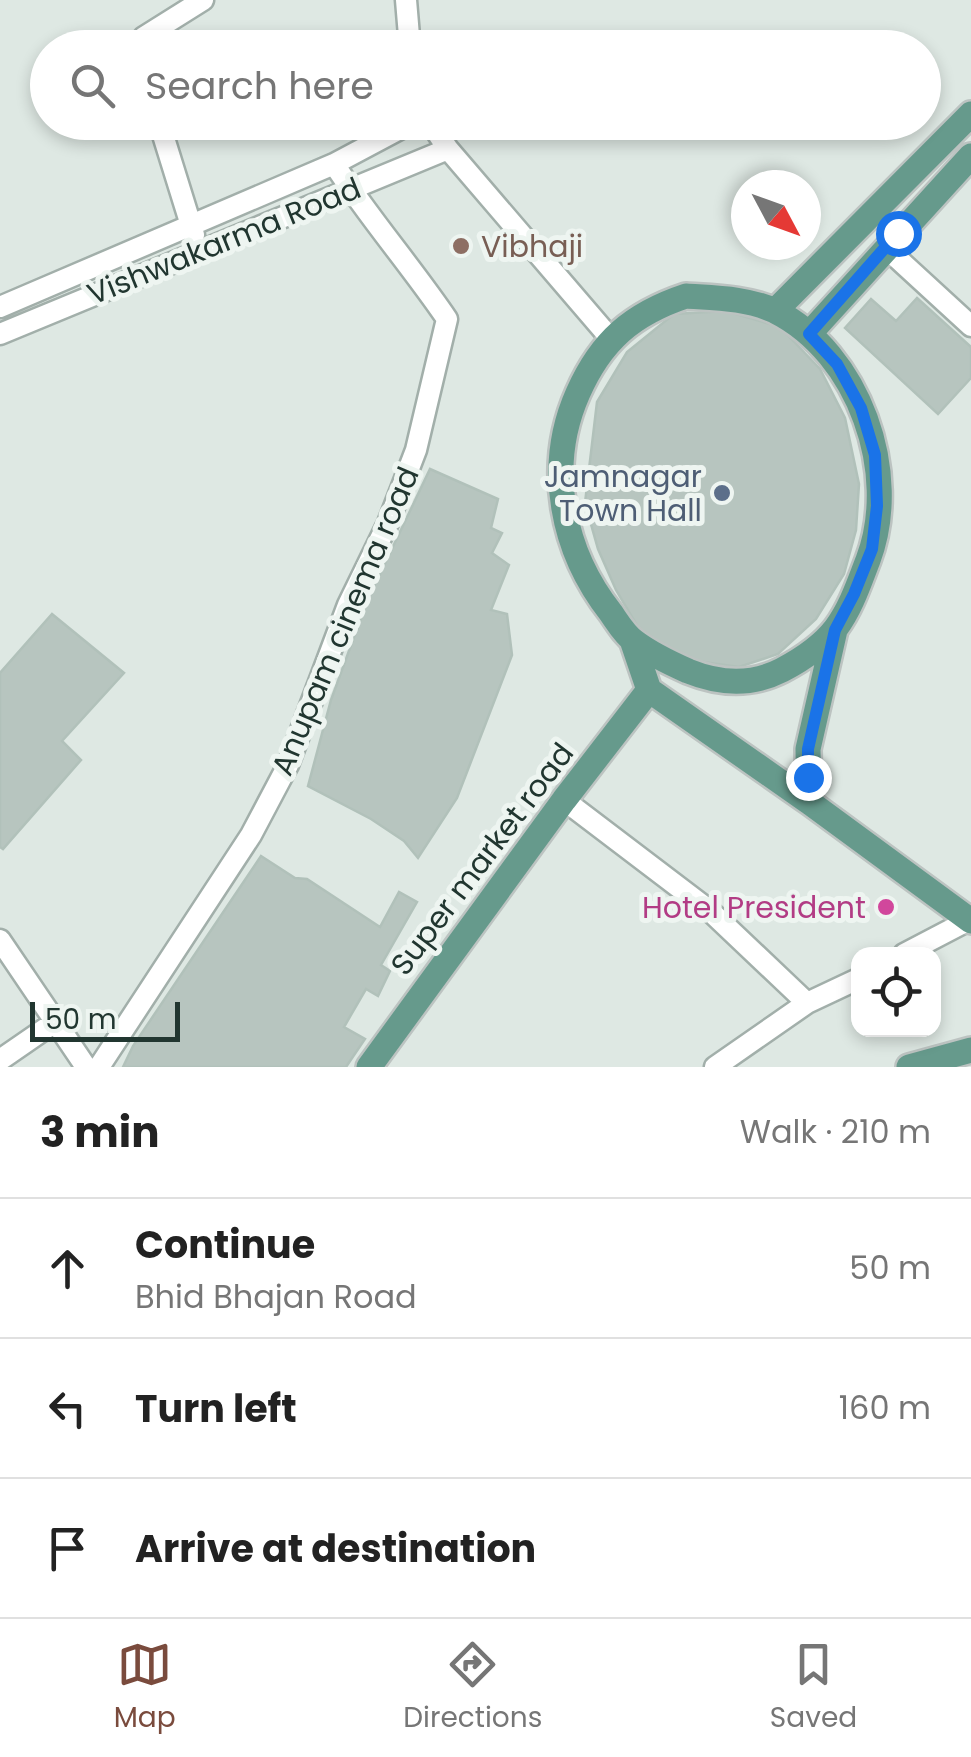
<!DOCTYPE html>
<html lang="en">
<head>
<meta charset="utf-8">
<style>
  body { margin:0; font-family:Poppins,sans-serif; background:#f6f6f6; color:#222 }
  .controls { position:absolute; right:30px; bottom:30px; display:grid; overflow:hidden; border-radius:20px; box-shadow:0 5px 15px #0003 }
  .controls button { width:90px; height:90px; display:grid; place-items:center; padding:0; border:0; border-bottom:2px solid #e0e0e0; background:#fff; color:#222; font:50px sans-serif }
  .compass { position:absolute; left:731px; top:170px; width:90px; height:90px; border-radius:50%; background:#fff; box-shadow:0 5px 15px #0003; rotate:131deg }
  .scale { position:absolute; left:30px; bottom:25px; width:150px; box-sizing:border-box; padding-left:10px; border:5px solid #213630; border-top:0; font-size:28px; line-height:35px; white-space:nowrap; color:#213630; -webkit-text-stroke:8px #eef5f1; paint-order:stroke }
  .stop { position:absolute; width:30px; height:30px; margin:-22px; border:8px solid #1a73e8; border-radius:50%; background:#fff }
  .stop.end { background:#1a73e8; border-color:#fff; box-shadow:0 2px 10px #0008 }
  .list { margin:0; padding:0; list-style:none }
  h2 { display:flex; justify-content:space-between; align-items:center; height:130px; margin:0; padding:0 40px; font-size:42px }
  h2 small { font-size:32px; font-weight:400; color:#767676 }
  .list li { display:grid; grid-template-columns:65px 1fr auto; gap:30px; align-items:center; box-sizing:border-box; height:140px; padding:0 40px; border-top:2px solid #e0e0e0 }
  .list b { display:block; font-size:38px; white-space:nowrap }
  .list p { margin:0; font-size:32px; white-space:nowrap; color:#767676 }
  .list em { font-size:32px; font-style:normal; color:#767676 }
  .icon { flex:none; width:55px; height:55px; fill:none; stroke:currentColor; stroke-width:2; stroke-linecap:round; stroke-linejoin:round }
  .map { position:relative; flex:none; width:971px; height:1067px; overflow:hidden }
  .search { position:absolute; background:#fff; box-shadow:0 5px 15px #0003; left:30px; right:30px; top:30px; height:110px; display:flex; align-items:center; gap:25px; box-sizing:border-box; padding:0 35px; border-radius:55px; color:#767676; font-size:38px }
  .sheet { height:550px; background:#fff }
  nav { display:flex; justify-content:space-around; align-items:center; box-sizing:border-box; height:140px; border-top:2px solid #e0e0e0; background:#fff; font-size:28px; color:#767676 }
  nav a { display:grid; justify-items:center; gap:5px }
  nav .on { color:#7a4b3d }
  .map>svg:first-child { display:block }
  .building { fill:#b7c5bf; stroke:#b1c1ba; stroke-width:2.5 }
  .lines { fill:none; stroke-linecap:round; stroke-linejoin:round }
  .minor-casing { stroke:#a2afaa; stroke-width:25 }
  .major-casing { stroke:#bcc3c1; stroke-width:30 }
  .minor { stroke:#fff; stroke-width:20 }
  .major { stroke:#669a8c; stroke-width:25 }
  .route { stroke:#1a73e8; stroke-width:12 }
  .education-dot { fill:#8d6e63; stroke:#eef5f1; stroke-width:4 }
  .service-dot { fill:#5c6f8a; stroke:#eef5f1; stroke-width:4 }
  .hotel-dot { fill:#d1479c; stroke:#eef5f1; stroke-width:4 }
  .labels { text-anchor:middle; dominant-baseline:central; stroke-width:10; stroke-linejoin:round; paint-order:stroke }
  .street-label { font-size:30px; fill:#213630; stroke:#eef5f1 }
  .education-label { font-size:30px; fill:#785e54; stroke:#eef5f1; text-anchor:start }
  .service-label { font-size:30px; fill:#4e5e75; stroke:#eef5f1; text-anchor:end }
  .hotel-label { font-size:30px; fill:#b23c85; stroke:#eef5f1; text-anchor:end }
</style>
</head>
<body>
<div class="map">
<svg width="971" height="1067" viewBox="0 0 971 1067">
  <rect width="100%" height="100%" fill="#dee8e3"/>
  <path class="building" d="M 917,298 L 971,347 L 971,378 L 938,414 L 845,328 L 871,299 L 896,321 Z
    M 726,311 L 780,327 L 820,369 L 845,418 L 859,484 L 856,530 L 844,574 L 816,619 L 778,654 L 739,667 L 689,660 L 642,634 L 616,590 L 598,549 L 585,503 L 597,402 L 627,352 L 674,314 Z
    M 430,469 L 498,499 L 491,528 L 502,533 L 492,553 L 509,565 L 491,610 L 507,614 L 512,655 L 457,798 L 418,858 L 404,841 L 371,819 L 308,786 L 331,700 L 368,599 Z
    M 52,614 L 124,673 L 62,741 L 81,760 L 3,849 L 0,847 L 0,673 Z
    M 261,856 L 295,878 L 307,879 L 380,927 L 399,892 L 417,902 L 381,965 L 390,971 L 378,996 L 366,989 L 344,1027 L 365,1039 L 346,1067 L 123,1067 L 133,1046 Z"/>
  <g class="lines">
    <g class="minor-casing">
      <path id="minor" d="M 406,0 L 410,48
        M 142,48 L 144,37 L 203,0
        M 159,122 L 194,235
        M 430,122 L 448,149 L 611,339
        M 886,248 L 971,326
        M 0,307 L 334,164 L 413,122
        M 0,334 L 448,149
        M 564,800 L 710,911 L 807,1003
        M 0,940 L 86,1067
        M 904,954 L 969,920
        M 0,1060 L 55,1022
        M 99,1067 L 251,835 L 288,765 L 348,605 L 388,523 L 416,450 L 447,319 C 411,266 369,218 334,164
        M 715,1067 L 807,1003 L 858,979"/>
    </g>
    <g class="major-casing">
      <path id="major" d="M 686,296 C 715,298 747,298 775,311 C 859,353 901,473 868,560 C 859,583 851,608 836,628 C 823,645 801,660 782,670 C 751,686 720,684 688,671 C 670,663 651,654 635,642 C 625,635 618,623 611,613 C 562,551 545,467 578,393 C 601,341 632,314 686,296 Z
        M 775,311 L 971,114
        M 809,334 L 971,156
        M 632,640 L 649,690 L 809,802 L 971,921
        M 809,802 L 808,749 L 835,630
        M 369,1067 L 564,800 L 649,690
        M 909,1067 L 971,1050"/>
    </g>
    <use href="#minor" class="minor"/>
    <use href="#major" class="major"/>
  </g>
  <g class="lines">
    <path class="route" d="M 808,777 L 808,749 L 835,630 L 854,594 L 872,549 L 877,506 L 875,455 L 861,408 L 837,364 L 809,334 L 898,233"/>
  </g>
  <circle class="education-dot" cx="461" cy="246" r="10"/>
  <circle class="service-dot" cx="722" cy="493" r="10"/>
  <circle class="hotel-dot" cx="886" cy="907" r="10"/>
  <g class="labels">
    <g class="street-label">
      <text transform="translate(224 241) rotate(-22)">Vishwakarma Road</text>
      <text transform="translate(345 621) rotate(-67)">Anupam cinema road</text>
      <text transform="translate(482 859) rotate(-53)">Super market road</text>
    </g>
    <g class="education-label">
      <text x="481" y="246">Vibhaji</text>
    </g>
    <g class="service-label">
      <text x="702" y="476">Jamnagar<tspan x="702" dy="34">Town Hall</tspan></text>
    </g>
    <g class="hotel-label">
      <text x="866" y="907">Hotel President</text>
    </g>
  </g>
</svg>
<div class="controls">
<button><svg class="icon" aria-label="locate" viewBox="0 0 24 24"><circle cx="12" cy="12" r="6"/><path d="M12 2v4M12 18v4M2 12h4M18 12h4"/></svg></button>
</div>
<svg class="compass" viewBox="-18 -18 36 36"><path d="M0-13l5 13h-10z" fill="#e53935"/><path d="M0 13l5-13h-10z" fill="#767676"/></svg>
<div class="scale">50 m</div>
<div class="stop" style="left:898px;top:233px"></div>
<div class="stop end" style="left:808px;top:777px"></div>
<div class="search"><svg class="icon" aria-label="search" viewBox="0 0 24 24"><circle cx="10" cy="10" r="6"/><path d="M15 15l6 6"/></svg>Search here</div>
</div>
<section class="sheet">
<h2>3 min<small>Walk · 210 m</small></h2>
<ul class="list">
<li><svg class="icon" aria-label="ahead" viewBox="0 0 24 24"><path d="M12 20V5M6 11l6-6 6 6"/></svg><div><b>Continue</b><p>Bhid Bhajan Road</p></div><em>50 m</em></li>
<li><svg class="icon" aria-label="left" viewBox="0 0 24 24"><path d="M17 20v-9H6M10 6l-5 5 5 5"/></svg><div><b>Turn left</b></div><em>160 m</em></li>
<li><svg class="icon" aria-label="arrive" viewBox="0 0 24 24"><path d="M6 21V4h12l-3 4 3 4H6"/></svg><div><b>Arrive at destination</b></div></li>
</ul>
</section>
<nav>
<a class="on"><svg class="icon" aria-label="map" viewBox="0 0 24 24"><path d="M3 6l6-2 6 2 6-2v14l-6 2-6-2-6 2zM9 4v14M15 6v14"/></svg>Map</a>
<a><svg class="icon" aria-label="directions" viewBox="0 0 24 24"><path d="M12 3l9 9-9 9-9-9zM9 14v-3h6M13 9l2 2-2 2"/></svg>Directions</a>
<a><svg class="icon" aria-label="saved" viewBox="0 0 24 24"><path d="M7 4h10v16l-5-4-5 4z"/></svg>Saved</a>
</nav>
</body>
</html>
